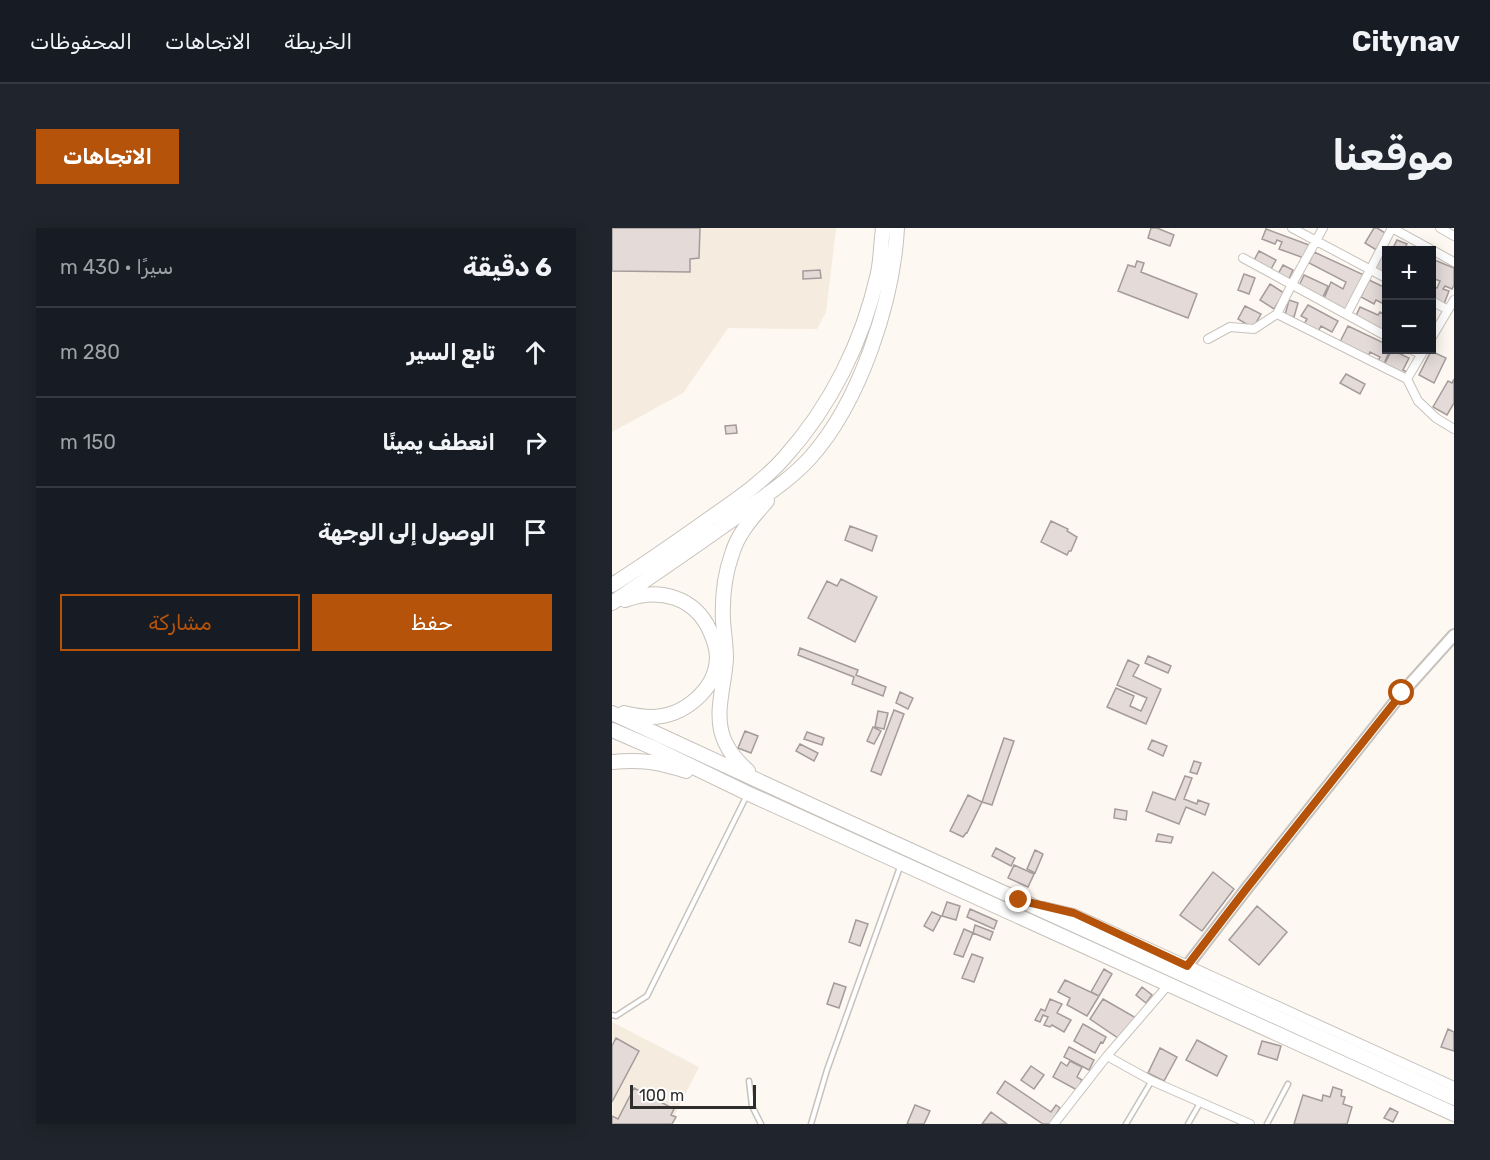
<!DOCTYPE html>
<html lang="ar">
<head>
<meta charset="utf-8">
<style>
  body { margin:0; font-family:Rubik,"Noto Sans Arabic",sans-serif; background:#20242c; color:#f1f3f6; direction:rtl }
  .controls { position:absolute; right:18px; top:18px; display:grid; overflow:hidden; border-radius:0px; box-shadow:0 3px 15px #0003 }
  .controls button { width:54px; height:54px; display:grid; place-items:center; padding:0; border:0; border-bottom:2px solid #363941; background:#171b24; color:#f1f3f6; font:30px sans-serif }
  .scale { position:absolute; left:18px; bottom:15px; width:126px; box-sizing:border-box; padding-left:6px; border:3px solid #302e2c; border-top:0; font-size:16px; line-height:21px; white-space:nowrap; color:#302e2c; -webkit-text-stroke:4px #fff; paint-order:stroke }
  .stop { position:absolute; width:18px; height:18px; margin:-14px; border:4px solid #b45309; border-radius:50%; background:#fff }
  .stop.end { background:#b45309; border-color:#fff; box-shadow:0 2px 6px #0008 }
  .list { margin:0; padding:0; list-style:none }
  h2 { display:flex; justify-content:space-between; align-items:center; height:78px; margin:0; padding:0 24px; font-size:26px }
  h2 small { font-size:20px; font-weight:400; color:#9ea1a6 }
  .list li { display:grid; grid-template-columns:39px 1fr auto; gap:18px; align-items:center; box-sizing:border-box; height:90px; padding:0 24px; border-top:2px solid #363941 }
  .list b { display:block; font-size:22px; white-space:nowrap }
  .list em { font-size:20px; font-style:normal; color:#9ea1a6 }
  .actions { display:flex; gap:12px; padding:18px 24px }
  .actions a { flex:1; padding:14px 0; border:2px solid #b45309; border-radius:0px; text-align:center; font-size:21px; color:#b45309 }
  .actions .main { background:#b45309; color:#fff }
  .icon { flex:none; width:33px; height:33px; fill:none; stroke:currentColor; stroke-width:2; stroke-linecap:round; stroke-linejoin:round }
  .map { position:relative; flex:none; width:842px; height:896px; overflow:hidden; direction:ltr; border-radius:0px }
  header { display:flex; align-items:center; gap:36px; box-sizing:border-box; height:84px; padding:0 30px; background:#171b24; border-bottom:2px solid #363941 }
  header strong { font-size:28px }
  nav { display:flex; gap:33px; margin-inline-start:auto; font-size:21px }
  .intro { display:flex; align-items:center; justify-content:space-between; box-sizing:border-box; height:144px; padding:0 36px }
  h1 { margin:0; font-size:42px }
  .button { padding:15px 27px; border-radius:0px; background:#b45309; color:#fff; font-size:21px; font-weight:700 }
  main { display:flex; gap:36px; padding:0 36px }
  aside { flex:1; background:#171b24; border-radius:0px; box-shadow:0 3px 15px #0003 }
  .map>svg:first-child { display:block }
  .built { fill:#f5ebde }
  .building { fill:#e4dbd9; stroke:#a49b9a; stroke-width:1.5 }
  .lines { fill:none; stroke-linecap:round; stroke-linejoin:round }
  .lane-casing { stroke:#c7c2bc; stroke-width:7 }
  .street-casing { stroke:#c7c2bc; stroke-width:10 }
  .secondary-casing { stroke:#c7c2bc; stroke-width:14 }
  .highway-casing { stroke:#c7c2bc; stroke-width:16 }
  .lane { stroke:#fff; stroke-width:4 }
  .street { stroke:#fff; stroke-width:8 }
  .secondary { stroke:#fff; stroke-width:10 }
  .highway { stroke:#fff; stroke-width:14 }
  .route { stroke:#b45309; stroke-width:8 }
</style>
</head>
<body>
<header>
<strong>Citynav</strong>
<nav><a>الخريطة</a><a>الاتجاهات</a><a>المحفوظات</a></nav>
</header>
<div class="intro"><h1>موقعنا</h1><a class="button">الاتجاهات</a></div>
<main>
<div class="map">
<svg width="842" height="896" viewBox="0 0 842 896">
  <rect width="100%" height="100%" fill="#fdf8f1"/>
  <path class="built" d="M 0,0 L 224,0 L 214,84 L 205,101 L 116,100 L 71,165 L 0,204 Z
    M 0,794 L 87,839 L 58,896 L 0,896 Z"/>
  <path class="building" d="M 0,0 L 88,0 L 87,30 L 78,31 L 78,44 L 0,43 Z
    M 539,0 L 545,0 L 562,7 L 558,18 L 536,10 Z
    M 762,0 L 765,0 L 775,6 L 766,23 L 753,15 Z
    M 654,1 L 697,17 L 692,30 L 667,21 L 670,14 L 665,12 L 663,16 L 650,11 Z
    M 785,12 L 795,16 L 792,22 L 780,22 Z
    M 647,23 L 664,32 L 658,43 L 641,34 Z
    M 702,24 L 752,47 L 735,84 L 711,73 L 719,54 L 731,61 L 734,54 L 697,35 Z
    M 770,24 L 774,27 L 774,48 L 761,42 Z
    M 820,31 L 842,40 L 842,57 L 840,61 L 833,58 L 831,61 L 837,63 L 832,76 L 820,71 L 820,58 L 825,60 L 828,53 L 820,50 Z
    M 525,33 L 532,35 L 529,44 L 585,66 L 576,90 L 506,63 L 516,37 L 523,39 Z
    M 671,37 L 681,42 L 676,53 L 665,48 Z
    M 208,42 L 209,50 L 191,51 L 191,43 Z
    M 632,46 L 643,50 L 637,66 L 626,62 Z
    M 692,47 L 716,58 L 710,71 L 686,60 Z
    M 757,52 L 774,60 L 774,77 L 764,72 L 762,76 L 749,69 Z
    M 658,56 L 672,65 L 662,81 L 648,72 Z
    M 677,72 L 686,75 L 682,89 L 673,87 Z
    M 696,77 L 726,93 L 720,104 L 709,98 L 706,104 L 692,96 L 695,91 L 689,88 Z
    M 633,78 L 649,86 L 641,100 L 626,91 Z
    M 748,79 L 766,87 L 768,84 L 774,87 L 774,104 L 743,90 Z
    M 736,98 L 774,116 L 771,121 L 777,124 L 771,138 L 765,135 L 768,129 L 758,124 L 756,129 L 727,116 Z
    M 780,122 L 797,130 L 791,142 L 797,145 L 794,150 L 771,139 Z
    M 819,123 L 834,130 L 822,155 L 807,147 Z
    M 734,146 L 753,156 L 748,166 L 728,155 Z
    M 842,151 L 842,175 L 835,187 L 821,179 L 836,153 L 840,155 Z
    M 124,197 L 125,205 L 114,206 L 113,198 Z
    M 439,293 L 456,301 L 455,303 L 465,309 L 459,323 L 457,323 L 455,327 L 429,314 Z
    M 238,298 L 265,308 L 260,323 L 233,312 Z
    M 229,351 L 265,369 L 243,414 L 196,390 L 215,353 L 225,358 Z
    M 188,420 L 246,442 L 244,447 L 274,459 L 271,468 L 240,456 L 242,449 L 186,427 Z
    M 536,428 L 559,438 L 556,445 L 533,435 Z
    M 516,432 L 527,437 L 521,448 L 549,461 L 534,496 L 495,479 L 504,460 L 522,468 L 518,478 L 529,483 L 535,470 L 505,457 Z
    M 288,464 L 301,470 L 296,481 L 284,475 Z
    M 282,482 L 292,486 L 269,547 L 259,543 Z
    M 266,483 L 276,485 L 272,501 L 263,499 Z
    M 261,499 L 269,503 L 262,516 L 255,513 Z
    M 133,503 L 146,508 L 139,525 L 126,520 Z
    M 195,504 L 212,510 L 210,517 L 192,511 Z
    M 392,510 L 402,513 L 380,577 L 370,574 Z
    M 540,512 L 555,518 L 551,528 L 536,521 Z
    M 188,516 L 206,525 L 202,533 L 184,523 Z
    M 582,533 L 589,535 L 585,546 L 578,544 Z
    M 573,548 L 580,550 L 572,571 L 585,576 L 586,572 L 597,576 L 593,587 L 574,579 L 567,596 L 534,583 L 541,564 L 563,572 Z
    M 356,567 L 370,574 L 355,605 L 354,605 L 351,609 L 338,603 Z
    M 503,581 L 515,583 L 514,592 L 502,590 Z
    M 546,606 L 561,609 L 559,615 L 544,613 Z
    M 384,620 L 403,630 L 399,638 L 380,628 Z
    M 423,622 L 431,626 L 423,645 L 415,641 Z
    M 402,637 L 422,646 L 416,659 L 396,650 Z
    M 601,644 L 622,661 L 590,703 L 568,687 Z
    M 335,674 L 348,678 L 344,692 L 330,688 Z
    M 645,678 L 675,704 L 647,737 L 617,712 Z
    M 358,681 L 385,693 L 382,701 L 355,689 Z
    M 320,684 L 329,688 L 321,703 L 312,698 Z
    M 244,692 L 256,696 L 248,718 L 237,714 Z
    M 363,697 L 381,704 L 378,712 L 361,705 Z
    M 352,701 L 361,705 L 351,729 L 342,726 Z
    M 360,726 L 371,730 L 362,754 L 350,750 Z
    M 492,741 L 500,746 L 487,768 L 479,764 Z
    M 453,752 L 487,768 L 475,788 L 455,777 L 458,770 L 446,764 Z
    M 222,755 L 234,759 L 227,780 L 215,776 Z
    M 530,759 L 540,767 L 534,775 L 524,767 Z
    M 438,771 L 450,776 L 445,785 L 459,792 L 452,804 L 440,797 L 438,799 L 432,797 L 436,789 L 431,787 L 428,794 L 423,792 L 429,781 L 433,783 Z
    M 491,771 L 524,790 L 506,810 L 478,791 Z
    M 471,796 L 494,809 L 491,815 L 489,814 L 483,825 L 462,813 Z
    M 836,801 L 842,804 L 842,823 L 829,819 Z
    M 4,810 L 27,823 L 0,874 L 0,818 Z
    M 585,812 L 615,828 L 605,848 L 574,832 Z
    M 650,813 L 669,818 L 665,832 L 646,826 Z
    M 457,819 L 482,832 L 477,842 L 452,829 Z
    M 548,820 L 565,829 L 552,853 L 536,845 Z
    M 458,833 L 470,839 L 465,849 L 470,852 L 465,862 L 441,849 L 449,834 L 455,838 Z
    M 419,838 L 432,847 L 422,861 L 409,852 Z
    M 393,853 L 439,884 L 444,877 L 448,880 L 438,896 L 431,896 L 385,865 Z
    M 721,859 L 730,862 L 729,868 L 733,869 L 731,876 L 740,879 L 735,896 L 682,896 L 691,867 L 710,873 L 711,867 L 718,869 Z
    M 22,860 L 62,881 L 59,887 L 64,889 L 60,896 L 0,896 L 0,888 L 6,891 Z
    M 303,877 L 318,883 L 312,896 L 295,896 Z
    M 778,880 L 786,884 L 781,894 L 772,890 Z
    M 379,884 L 395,896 L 370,896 Z"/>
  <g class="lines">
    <g class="lane-casing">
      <path id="lane" d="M 0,787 L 4,788 L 35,768 L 134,569
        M 137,853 L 140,878 L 149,896
        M 199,896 L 215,842 L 288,639
        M 514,896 L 539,854
        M 576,896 L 588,875
        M 655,896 L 676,856"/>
    </g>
    <g class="street-casing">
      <path id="street" d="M 680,0 L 774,50
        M 780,0 L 842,34
        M 828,0 L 842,8
        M 631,30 L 774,108
        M 820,73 L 836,82
        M 665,86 L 795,151 L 812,122
        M 735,86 L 780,0
        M 820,109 L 842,72
        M 596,111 L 618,99 L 642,101 L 665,86 L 680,56 L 711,0
        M 800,122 L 809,126
        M 795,151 L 806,173 L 824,190 L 842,201
        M 432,678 L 462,685 L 842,858
        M 495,828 L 540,853 L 638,896
        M 442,896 L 495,828 L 557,756"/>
    </g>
    <g class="secondary-casing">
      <path id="secondary" d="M 575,738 L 635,660 L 790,465 L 842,407"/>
    </g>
    <g class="highway-casing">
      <path id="highway" d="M 0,357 C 32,337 63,315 94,293 C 121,274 150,255 172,230 C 219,178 251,113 266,45 C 269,31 269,15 271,0
        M 0,375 C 44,345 88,315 131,284 C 154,267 179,251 198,230 C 248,174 281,74 285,0
        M 0,485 L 199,577 L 842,870
        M 12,485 C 21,487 30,489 39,489 C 71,489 104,462 105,430 C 105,421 102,412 98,403 C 83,369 47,359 13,372
        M 0,502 L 44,521 L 135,565 L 842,886
        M 0,534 C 28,531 48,534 74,543
        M 136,543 C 124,532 113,520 109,502 C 104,479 113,454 114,430 C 114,418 112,405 111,393 C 110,370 112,348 120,326 C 126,305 141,289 155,273"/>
    </g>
    <use href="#lane" class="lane"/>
    <use href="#street" class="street"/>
    <use href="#secondary" class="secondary"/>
    <use href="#highway" class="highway"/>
  </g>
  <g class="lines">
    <path class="route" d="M 407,672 L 462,685 L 575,738 L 635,660 L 790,465"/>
  </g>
</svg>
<div class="controls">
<button>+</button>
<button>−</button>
</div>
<div class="scale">100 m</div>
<div class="stop" style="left:790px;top:465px"></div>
<div class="stop end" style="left:407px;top:672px"></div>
</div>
<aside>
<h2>6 دقيقة<small>سيرًا · 430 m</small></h2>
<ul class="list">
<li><svg class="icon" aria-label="ahead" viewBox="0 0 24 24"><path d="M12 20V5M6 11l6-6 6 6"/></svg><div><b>تابع السير</b></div><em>280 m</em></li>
<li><svg class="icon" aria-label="right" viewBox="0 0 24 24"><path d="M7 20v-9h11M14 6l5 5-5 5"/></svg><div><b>انعطف يمينًا</b></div><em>150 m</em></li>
<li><svg class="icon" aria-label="arrive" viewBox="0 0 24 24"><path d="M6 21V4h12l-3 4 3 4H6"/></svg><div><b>الوصول إلى الوجهة</b></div></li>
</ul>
<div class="actions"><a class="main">حفظ</a><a>مشاركة</a></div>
</aside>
</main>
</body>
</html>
